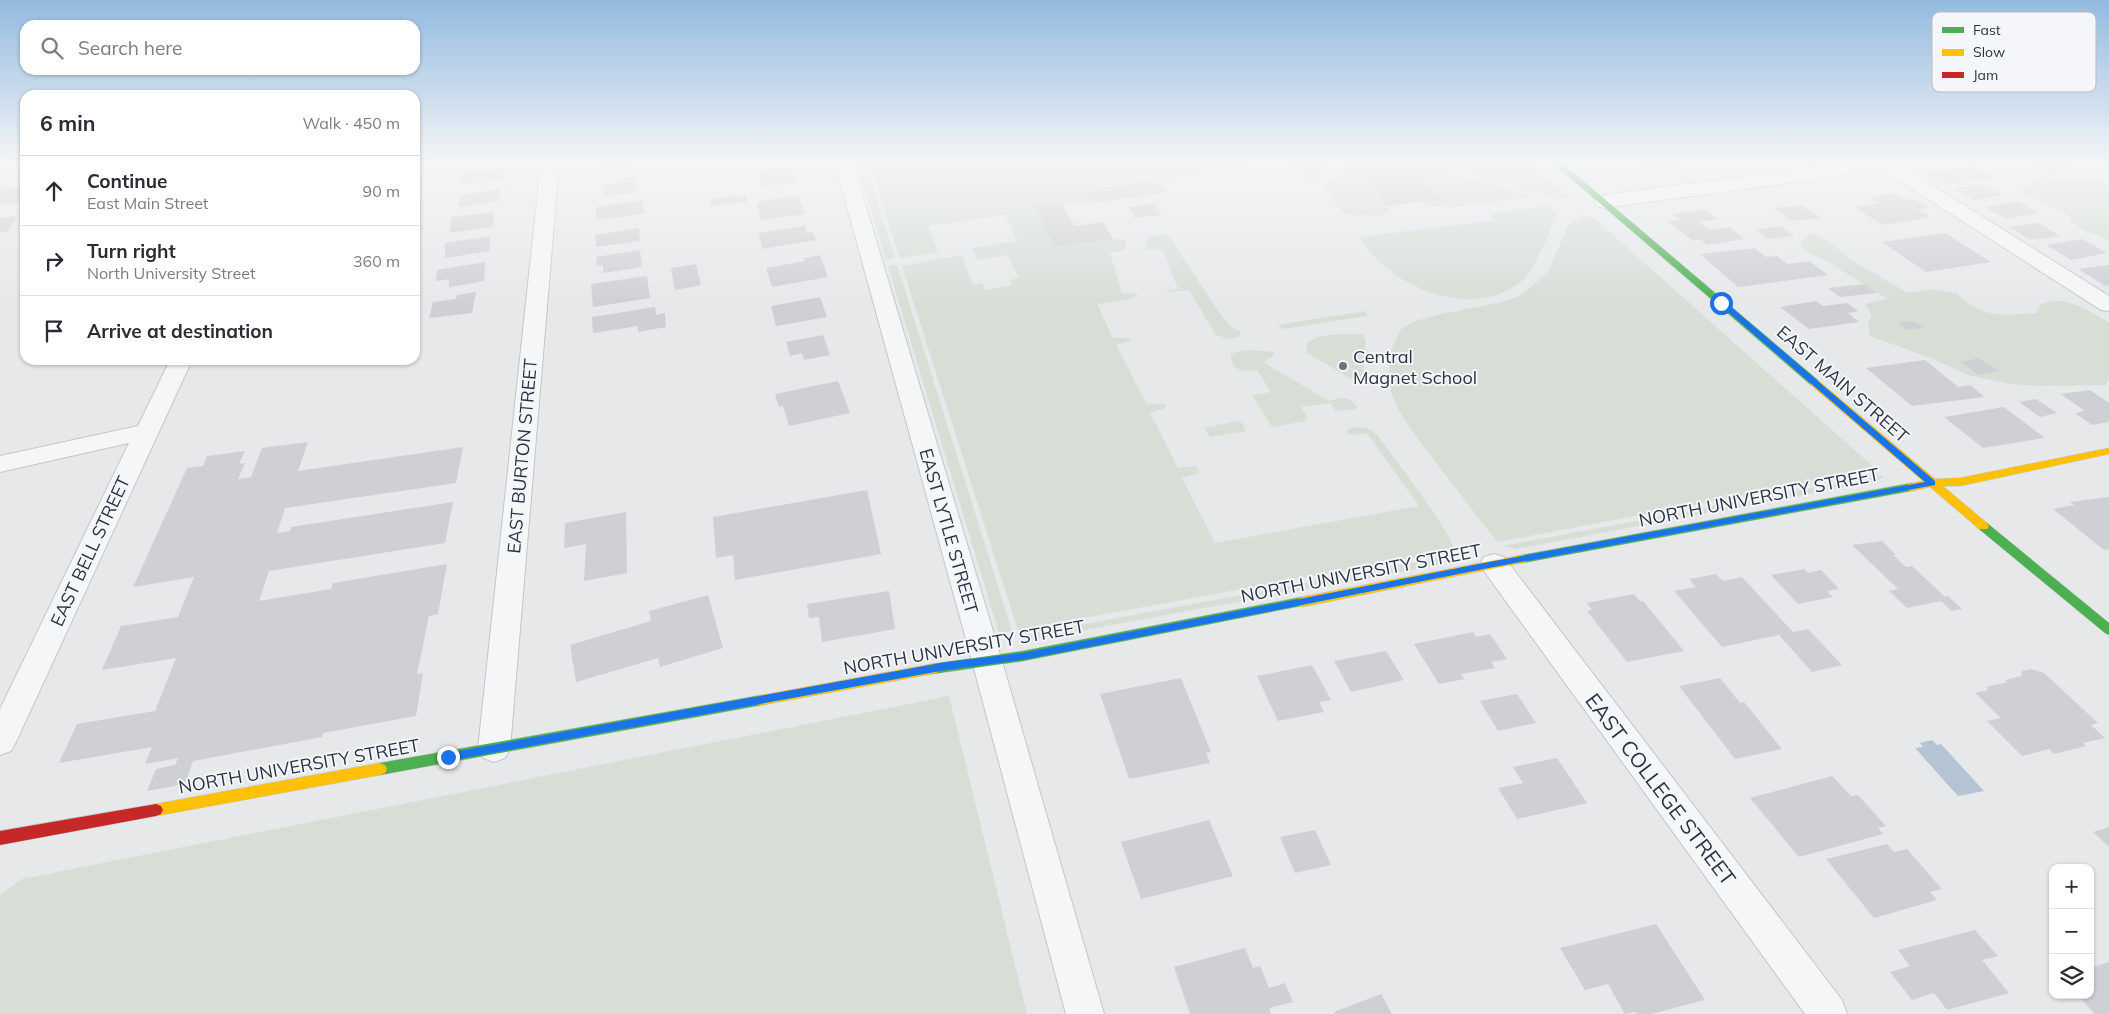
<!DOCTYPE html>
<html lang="en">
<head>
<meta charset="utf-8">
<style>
  body { margin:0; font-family:Mulish,sans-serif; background:#f2f2f3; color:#2b2b33 }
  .controls { position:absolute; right:15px; bottom:15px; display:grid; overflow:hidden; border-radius:10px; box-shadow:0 1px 4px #0004 }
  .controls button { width:45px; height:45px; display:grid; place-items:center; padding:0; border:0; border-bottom:1px solid #e1e1e2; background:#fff; color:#2b2b33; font:25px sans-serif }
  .stop { position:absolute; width:15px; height:15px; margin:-11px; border:4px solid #1a73e8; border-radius:50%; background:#fff }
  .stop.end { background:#1a73e8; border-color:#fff; box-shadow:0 1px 5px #0008 }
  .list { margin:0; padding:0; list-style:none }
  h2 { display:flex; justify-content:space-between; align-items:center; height:65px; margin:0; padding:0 20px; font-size:21px }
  h2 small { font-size:16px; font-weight:400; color:#7c7c81 }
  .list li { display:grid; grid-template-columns:32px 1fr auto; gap:15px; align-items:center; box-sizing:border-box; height:70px; padding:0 20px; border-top:1px solid #e1e1e2 }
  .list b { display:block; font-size:19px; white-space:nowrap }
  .list p { margin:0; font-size:16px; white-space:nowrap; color:#7c7c81 }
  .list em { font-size:16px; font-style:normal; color:#7c7c81 }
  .icon { flex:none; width:28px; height:28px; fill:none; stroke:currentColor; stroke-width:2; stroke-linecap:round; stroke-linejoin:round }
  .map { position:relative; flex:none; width:2109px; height:1014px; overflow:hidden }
  .search { position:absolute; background:#fff; box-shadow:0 1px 4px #0004; left:20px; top:20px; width:400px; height:55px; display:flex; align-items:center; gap:12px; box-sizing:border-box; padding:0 18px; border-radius:15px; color:#7c7c81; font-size:19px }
  .panel { position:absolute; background:#fff; box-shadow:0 1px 4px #0004; left:20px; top:90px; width:400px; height:275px; border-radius:15px }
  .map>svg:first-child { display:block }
  .green { fill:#d6ded6 }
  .water { fill:#b4c4d5 }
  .building { fill:#ced0d3 }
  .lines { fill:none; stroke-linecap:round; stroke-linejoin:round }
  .street-casing { stroke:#c4c6c8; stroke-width:2 }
  .fast-casing { stroke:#c4c6c8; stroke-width:1 }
  .slow-casing { stroke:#c4c6c8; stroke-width:1 }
  .jam-casing { stroke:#c4c6c8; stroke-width:1 }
  .street { fill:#f5f6f7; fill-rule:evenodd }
  .fast { fill:#4caf50; fill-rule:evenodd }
  .slow { fill:#ffc107; fill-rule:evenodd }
  .jam { fill:#c62828; fill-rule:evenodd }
  .route { fill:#1a73e8 }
  .poi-dot { fill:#6c737f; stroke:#f4f6f9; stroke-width:2 }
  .labels { text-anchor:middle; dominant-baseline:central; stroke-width:4; stroke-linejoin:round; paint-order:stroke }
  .poi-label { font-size:18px; fill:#2b3445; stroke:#f4f6f9; text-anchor:start }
  .street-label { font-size:18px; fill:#2b3445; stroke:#f4f6f9 }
  .near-street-label { font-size:21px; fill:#2b3445; stroke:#f4f6f9 }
  .key { fill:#f4f6f9; stroke:#b8bcc3; stroke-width:1 }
  .key-label { font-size:14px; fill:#2b3445 }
</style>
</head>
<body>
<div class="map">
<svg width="2109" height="1014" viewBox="0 0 2109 1014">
  <rect width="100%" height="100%" fill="#e6e8ea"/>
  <path class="green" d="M 857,163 L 865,163 L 895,258 L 886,259 Z
    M 869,163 L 1246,163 L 1247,168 L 1241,170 L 1163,180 L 1161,177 L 1097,186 L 1098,188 L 1085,190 L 1094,203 L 1037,207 L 1040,214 L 1038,215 L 1054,247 L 1113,239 L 1126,240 L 1126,250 L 1110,253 L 1122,294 L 1135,293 L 1138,295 L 1130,299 L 1097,304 L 1113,338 L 1131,338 L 1130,341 L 1116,345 L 1147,405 L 1162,403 L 1166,405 L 1165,408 L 1150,413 L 1178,468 L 1196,466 L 1200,473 L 1182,478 L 1215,543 L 1419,506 L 1367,433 L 1352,435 L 1346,432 L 1348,429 C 1361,426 1369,426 1378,436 C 1391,454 1453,534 1454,550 L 1018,630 L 902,266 L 962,255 L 966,262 L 964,262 L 973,285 L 982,283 L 985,290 L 1012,285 L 1010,280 L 1019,278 L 1008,255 L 978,260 L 972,248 L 1017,241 L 1005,215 L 928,226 L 938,252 L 900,258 Z
    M 1304,163 L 1334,163 L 1317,184 L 1288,165 Z
    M 1345,163 L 1349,163 L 1390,211 L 1376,216 L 1344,214 L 1324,189 Z
    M 1408,163 L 1416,163 L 1537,197 L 1451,207 L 1447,205 L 1428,207 L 1423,202 L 1443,199 Z
    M 1421,163 L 1532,163 L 1569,196 L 1564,198 L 1534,192 Z
    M 2071,178 L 2090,178 L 2109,185 L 2109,240 L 2084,230 L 2071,221 L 2070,216 L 2064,212 L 2022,194 L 2022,188 L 2041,179 Z
    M 1544,206 L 1550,207 L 1557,215 C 1550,231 1535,268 1524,279 C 1476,323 1388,288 1360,237 L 1496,220 L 1490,214 Z
    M 1583,215 L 1595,219 L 1877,470 L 1497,542 L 1411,430 L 1398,409 L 1391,392 L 1390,386 L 1389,365 L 1393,345 L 1401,329 L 1415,321 L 1441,314 L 1498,303 L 1517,297 L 1531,287 L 1548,272 L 1568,226 Z
    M 1812,233 L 1833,244 L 1851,260 L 1908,293 L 1932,289 L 1957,293 C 1978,319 2006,315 2036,313 L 2041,304 C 2046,303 2052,301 2057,301 C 2074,301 2095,314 2109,323 L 2109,379 L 2105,385 L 2042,386 L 2010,384 L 1968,375 L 1931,358 L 1870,336 L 1868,324 L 1872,315 L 1865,304 L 1887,299 L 1827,261 L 1806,252 L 1800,243 Z
    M 1158,235 L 1168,235 L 1220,314 L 1230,326 L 1241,332 L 1238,337 L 1229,339 L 1216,335 L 1189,290 L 1161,293 L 1178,289 L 1163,250 L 1146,249 L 1148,237 Z
    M 897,265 L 1012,631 L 999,633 L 888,266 Z
    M 1367,311 L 1367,316 L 1290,328 L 1284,329 L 1277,325 Z
    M 1362,334 L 1366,341 L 1363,378 L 1359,382 L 1356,382 L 1306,352 L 1308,343 C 1321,331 1346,336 1362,334 Z
    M 1246,350 L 1274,352 L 1273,356 L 1263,362 L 1329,401 C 1341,397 1348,395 1357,407 L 1355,409 L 1336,411 L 1330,403 L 1301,407 L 1307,417 L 1306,421 L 1272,427 L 1252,395 L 1271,392 L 1257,370 C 1244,371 1231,372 1231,355 L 1235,352 Z
    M 1239,421 L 1243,424 L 1246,431 L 1210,437 L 1204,428 Z
    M 1881,475 L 1884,477 L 1877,481 L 1516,549 L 1502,546 Z
    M 1439,558 L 1443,564 L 1036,639 L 1023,640 L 1021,636 Z
    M 949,696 L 1027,1014 L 0,1014 L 0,895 L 22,879 Z"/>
  <path class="water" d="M 1932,740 L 1937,745 L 1941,744 L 1984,791 L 1958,796 L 1915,748 L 1923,747 L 1920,743 Z"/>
  <path class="building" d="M 604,163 L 634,163 L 635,169 L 618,172 L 617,168 L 605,170 Z
    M 1349,163 L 1408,163 L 1443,199 L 1387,206 Z
    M 1634,163 L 1687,163 L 1687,165 L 1641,169 Z
    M 2029,163 L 2061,163 L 2075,171 L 2049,174 Z
    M 789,166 L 796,182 L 763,188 L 757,171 Z
    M 1973,166 L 1995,178 L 1944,185 L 1923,173 Z
    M 505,168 L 502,180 L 461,184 L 464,172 Z
    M 635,176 L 637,192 L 604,197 L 603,185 L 617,183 L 616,178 Z
    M 1158,180 L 1168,192 L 1094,203 L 1085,190 Z
    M 1983,184 L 2003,195 L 1974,200 L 1953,188 Z
    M 25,186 L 25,202 L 0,204 L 1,188 Z
    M 500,189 L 500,201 L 459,207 L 460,195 Z
    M 1893,193 L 1905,200 L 1914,199 L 1929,208 L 1918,209 L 1930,217 L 1882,225 L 1854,207 L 1879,203 L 1869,197 Z
    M 746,195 L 747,202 L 711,206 L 711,199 Z
    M 798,195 L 805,214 L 761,220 L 756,202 Z
    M 643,200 L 644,214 L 597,220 L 596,207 Z
    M 2018,201 L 2039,213 L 2006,219 L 1985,207 Z
    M 1061,203 L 1075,226 L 1103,222 L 1113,239 L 1054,247 L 1038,214 L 1040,214 L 1036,207 Z
    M 1154,203 L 1162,215 L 1135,218 L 1128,207 Z
    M 1802,205 L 1820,218 L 1791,221 L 1774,208 Z
    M 1704,210 L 1717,219 L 1699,222 L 1710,230 L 1729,227 L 1745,239 L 1707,245 L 1700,239 L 1693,241 L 1668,221 L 1679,220 L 1672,214 Z
    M 495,212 L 492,227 L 449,233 L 452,217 Z
    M 17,216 L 7,232 L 0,233 L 0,218 Z
    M 2038,223 L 2060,236 L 2031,240 L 2009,227 Z
    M 805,226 L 807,233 L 813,232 L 816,240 L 763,249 L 758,233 Z
    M 1781,226 L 1794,236 L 1768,239 L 1755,230 Z
    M 639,228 L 640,241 L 596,247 L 595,235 Z
    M 1945,233 L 1991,262 L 1926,272 L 1882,242 Z
    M 490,236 L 490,251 L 445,258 L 445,243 Z
    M 2082,239 L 2107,253 L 2071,260 L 2046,245 Z
    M 1755,248 L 1766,257 L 1777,256 L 1787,264 L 1809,261 L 1828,275 L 1738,287 L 1700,254 Z
    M 640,250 L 642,267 L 603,273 L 603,265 L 597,266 L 596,257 Z
    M 820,255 L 828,277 L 772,287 L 766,268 L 805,261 L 804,258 Z
    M 485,262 L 484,281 L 449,287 L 449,279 L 436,281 L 437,270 Z
    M 696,264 L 701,285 L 675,290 L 671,268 Z
    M 2109,265 L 2109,285 L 2106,286 L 2078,269 Z
    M 647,276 L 650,298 L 593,307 L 591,284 Z
    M 1865,284 L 1877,293 L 1840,297 L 1828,288 Z
    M 476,292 L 472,313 L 429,318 L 433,302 L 456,299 L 457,295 Z
    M 820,297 L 827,317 L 776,326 L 771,306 Z
    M 1816,301 L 1823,306 L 1847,303 L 1858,311 L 1848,313 L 1859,322 L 1809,329 L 1780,307 Z
    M 655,307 L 656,315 L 665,313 L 666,327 L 638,332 L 638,326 L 593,333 L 592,317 Z
    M 1914,321 L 1923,328 L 1907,330 L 1899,323 Z
    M 823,335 L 830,355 L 804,360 L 802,353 L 790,356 L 786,342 Z
    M 1979,358 L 1998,371 L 1979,375 L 1961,362 Z
    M 1925,360 L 1958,387 L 1970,385 L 1985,397 L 1912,406 L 1866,368 Z
    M 838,381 L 850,413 L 789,426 L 783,406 L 779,407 L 775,394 Z
    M 2090,390 L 2109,403 L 2109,422 L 2092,425 L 2075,413 L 2085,411 L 2061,394 Z
    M 2036,399 L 2057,413 L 2040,417 L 2019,402 Z
    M 2004,407 L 2045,438 L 1983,448 L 1944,417 Z
    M 308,442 L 298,471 L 463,447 L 456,483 L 285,508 L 277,533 L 290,531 L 291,527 L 453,502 L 445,543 L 269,571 L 259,601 L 331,589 L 333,583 L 447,564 L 438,614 L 429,616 L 417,674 L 423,673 L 416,716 L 323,733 L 322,737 L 193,761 L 185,784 L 147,791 L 156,769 L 175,765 L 178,758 L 145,764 L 152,747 L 59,763 L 77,724 L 155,711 L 176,658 L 102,670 L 121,626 L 178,617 L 194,577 L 133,587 L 187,468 L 203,466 L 207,456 L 245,451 L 239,464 L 245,463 L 238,479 L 251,477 L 262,448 Z
    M 867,490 L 881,554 L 735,580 L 733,555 L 716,558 L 713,517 Z
    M 2109,497 L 2109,549 L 2104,550 L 2053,509 L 2074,505 L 2070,502 Z
    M 626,512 L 627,573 L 584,581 L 586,544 L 564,548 L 565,523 Z
    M 1882,541 L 1896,555 L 1893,555 L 1906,567 L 1912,566 L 1945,597 L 1948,596 L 1962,609 L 1952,611 L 1941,601 L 1907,608 L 1889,591 L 1898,589 L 1852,545 Z
    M 1804,569 L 1808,573 L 1821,570 L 1839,589 L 1827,591 L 1833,597 L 1798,604 L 1771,575 Z
    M 1716,574 L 1723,581 L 1742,577 L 1793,632 L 1808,629 L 1842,665 L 1812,672 L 1779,635 L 1722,647 L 1674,591 L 1696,587 L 1689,579 Z
    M 889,591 L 895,629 L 822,642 L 819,617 L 809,618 L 807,604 Z
    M 1634,594 L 1640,601 L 1643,601 L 1684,651 L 1627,662 L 1587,611 L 1592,610 L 1587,603 Z
    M 708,595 L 723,648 L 660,667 L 658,658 L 576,682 L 570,645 L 651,621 L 649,611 Z
    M 1473,632 L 1476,637 L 1490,634 L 1507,659 L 1491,662 L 1495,668 L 1461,674 L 1465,679 L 1439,684 L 1414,644 Z
    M 1386,651 L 1404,680 L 1351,692 L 1334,661 Z
    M 1312,665 L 1331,700 L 1319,702 L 1324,712 L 1278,721 L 1257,676 Z
    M 2031,669 L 2044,673 L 2098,723 L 2091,725 L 2105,738 L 2083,743 L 2086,746 L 2054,754 L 2049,749 L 2022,756 L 1987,721 L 2001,718 L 1975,693 L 1988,690 L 1986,687 L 2007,682 L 2005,680 L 2021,676 L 2022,671 Z
    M 1181,678 L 1211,752 L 1206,753 L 1210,763 L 1129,779 L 1100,694 Z
    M 1720,678 L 1740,703 L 1744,702 L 1782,749 L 1735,759 L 1679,686 Z
    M 1517,694 L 1536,723 L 1498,731 L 1480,701 Z
    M 1557,758 L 1587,803 L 1517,819 L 1498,788 L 1523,783 L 1513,767 Z
    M 1832,776 L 1851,796 L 1858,795 L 1886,826 L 1878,828 L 1883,834 L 1799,857 L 1750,798 Z
    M 1209,820 L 1233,876 L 1141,899 L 1121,842 Z
    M 2109,827 L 2109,847 L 2093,832 Z
    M 1315,830 L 1331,865 L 1295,873 L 1280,837 Z
    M 1887,844 L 1894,852 L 1907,849 L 1942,889 L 1930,892 L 1937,900 L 1874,918 L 1826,859 Z
    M 1656,924 L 1705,1000 L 1651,1014 L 1637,1014 L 1635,1012 L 1625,1014 L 1608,984 L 1585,990 L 1560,948 Z
    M 1975,930 L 1998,956 L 1982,960 L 2009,993 L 1947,1010 L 1934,993 L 1912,1000 L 1890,972 L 1910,966 L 1898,950 Z
    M 1245,948 L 1253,968 L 1260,966 L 1269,988 L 1285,983 L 1293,1002 L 1269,1008 L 1271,1014 L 1190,1014 L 1174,967 Z
    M 2109,962 L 2109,1014 L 2095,1014 L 2078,995 L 2090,995 L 2090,968 Z
    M 1381,994 L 1392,1014 L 1335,1014 L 1334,1012 Z"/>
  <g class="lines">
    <g class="street-casing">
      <path id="street" d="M 541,163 L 559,163 L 510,749 L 505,758 L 494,762 L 483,758 L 478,749 Z
        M 835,163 L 853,163 L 1002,661 L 1104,1014 L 1066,1014 L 972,661 Z
        M 1849,163 L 1901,163 L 1900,165 L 2109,296 L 2109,311 L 2101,310 L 1883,170 L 1604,208 L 1597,206 L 1595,202 L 1597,198 L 1619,193 Z
        M 170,360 L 192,360 L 16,742 L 11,751 L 0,755 L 0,709 L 129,443 L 0,472 L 0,456 L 138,426 Z
        M 1494,554 L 1504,557 L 1842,1000 L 1847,1014 L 1805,1014 L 1484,571 L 1480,564 L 1484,557 Z"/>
    </g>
    <g class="fast-casing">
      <path id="fast" d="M 1553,163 L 1562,163 L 1819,381 L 1820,383 L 1819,385 L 1811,385 Z
        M 1912,483 L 1918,487 L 1916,490 L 1522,563 L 1518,562 L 1516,559 L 1518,556 L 1522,555 Z
        M 1983,522 L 1987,523 L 2109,623 L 2109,635 L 2105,633 L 1979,529 L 1977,526 L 1979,523 Z
        M 1302,597 L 1306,599 L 1308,602 L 1306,605 L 1023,661 L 932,674 L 927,673 L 926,669 L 927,665 L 932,664 L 1023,651 Z
        M 762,695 L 767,696 L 769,700 L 767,704 L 762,705 L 380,775 L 375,773 L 373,769 L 375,765 L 380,763 Z"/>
    </g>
    <g class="slow-casing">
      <path id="slow" d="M 1815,380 L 1819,381 L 1935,479 L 1960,478 L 2109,448 L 2109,454 L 1960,486 L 1943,486 L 1987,523 L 1989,526 L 1987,529 L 1979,529 L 1930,487 L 1912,491 L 1908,490 L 1906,487 L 1908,484 L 1923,481 L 1811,385 L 1810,383 L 1811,381 Z
        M 1522,555 L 1526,556 L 1528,559 L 1526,562 L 1302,607 L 1298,605 L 1296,602 L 1298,599 L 1302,597 Z
        M 932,664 L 937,665 L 938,669 L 937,673 L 932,674 L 762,705 L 757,704 L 755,700 L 757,696 L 762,695 Z
        M 380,763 L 385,765 L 387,769 L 385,773 L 380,775 L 156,816 L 151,814 L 149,810 L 151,806 L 156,804 Z"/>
    </g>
    <g class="jam-casing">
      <path id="jam" d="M 156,804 L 161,806 L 163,810 L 161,814 L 156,816 L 0,845 L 0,831 Z"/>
    </g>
    <use href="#street" class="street"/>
    <use href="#fast" class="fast"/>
    <use href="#slow" class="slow"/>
    <use href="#jam" class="jam"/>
  </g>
  <linearGradient id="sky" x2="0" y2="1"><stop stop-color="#93bae0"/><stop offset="0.53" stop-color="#f4f5f6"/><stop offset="1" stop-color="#f4f5f6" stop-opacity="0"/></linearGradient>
  <rect width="2109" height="305" fill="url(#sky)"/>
  <path class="route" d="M 1719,301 L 1724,301 L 1935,481 L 1935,485 L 1494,567 L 1022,660 L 946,670 L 448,761 L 444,757 L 448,753 L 946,662 L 1022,653 L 1494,561 L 1925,482 L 1719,304 Z"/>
  <circle class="poi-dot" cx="1343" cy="366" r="5"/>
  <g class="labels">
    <g class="poi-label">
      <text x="1353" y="356">Central<tspan x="1353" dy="21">Magnet School</tspan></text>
    </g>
    <g class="street-label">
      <text transform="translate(1843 384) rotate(41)">EAST MAIN STREET</text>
      <text transform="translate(522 456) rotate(-85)">EAST BURTON STREET</text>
      <text transform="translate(1759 497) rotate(-11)">NORTH UNIVERSITY STREET</text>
      <text transform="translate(949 531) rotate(74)">EAST LYTLE STREET</text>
      <text transform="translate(90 551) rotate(-65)">EAST BELL STREET</text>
      <text transform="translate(1361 573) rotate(-11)">NORTH UNIVERSITY STREET</text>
      <text transform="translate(964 647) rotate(-10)">NORTH UNIVERSITY STREET</text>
      <text transform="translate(299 766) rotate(-10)">NORTH UNIVERSITY STREET</text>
    </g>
    <g class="near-street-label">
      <text transform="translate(1661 789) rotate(53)">EAST COLLEGE STREET</text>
    </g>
  </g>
  <rect x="1932" y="12" width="164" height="80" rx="8" class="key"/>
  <rect x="1942" y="27" width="22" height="6" fill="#4caf50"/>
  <rect x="1942" y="49" width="22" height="7" fill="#ffc107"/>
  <rect x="1942" y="72" width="22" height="6" fill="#c62828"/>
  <g class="key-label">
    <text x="1973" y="35">Fast</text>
    <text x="1973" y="57">Slow</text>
    <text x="1973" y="80">Jam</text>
  </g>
</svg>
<div class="controls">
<button>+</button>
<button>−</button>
<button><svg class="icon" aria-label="layers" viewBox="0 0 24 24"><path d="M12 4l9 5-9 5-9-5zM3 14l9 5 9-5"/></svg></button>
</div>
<div class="stop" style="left:1721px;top:303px"></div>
<div class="stop end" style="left:448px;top:757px"></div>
<div class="search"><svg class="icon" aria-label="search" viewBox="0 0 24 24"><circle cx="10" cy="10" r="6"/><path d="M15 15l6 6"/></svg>Search here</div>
<section class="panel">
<h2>6 min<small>Walk · 450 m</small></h2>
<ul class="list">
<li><svg class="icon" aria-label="ahead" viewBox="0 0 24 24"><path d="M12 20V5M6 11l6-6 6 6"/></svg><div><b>Continue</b><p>East Main Street</p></div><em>90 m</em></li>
<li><svg class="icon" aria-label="right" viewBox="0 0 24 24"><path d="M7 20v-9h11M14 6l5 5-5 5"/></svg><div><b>Turn right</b><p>North University Street</p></div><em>360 m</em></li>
<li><svg class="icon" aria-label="arrive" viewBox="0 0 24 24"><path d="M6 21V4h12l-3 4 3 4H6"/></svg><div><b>Arrive at destination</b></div></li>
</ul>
</section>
</div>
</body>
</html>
